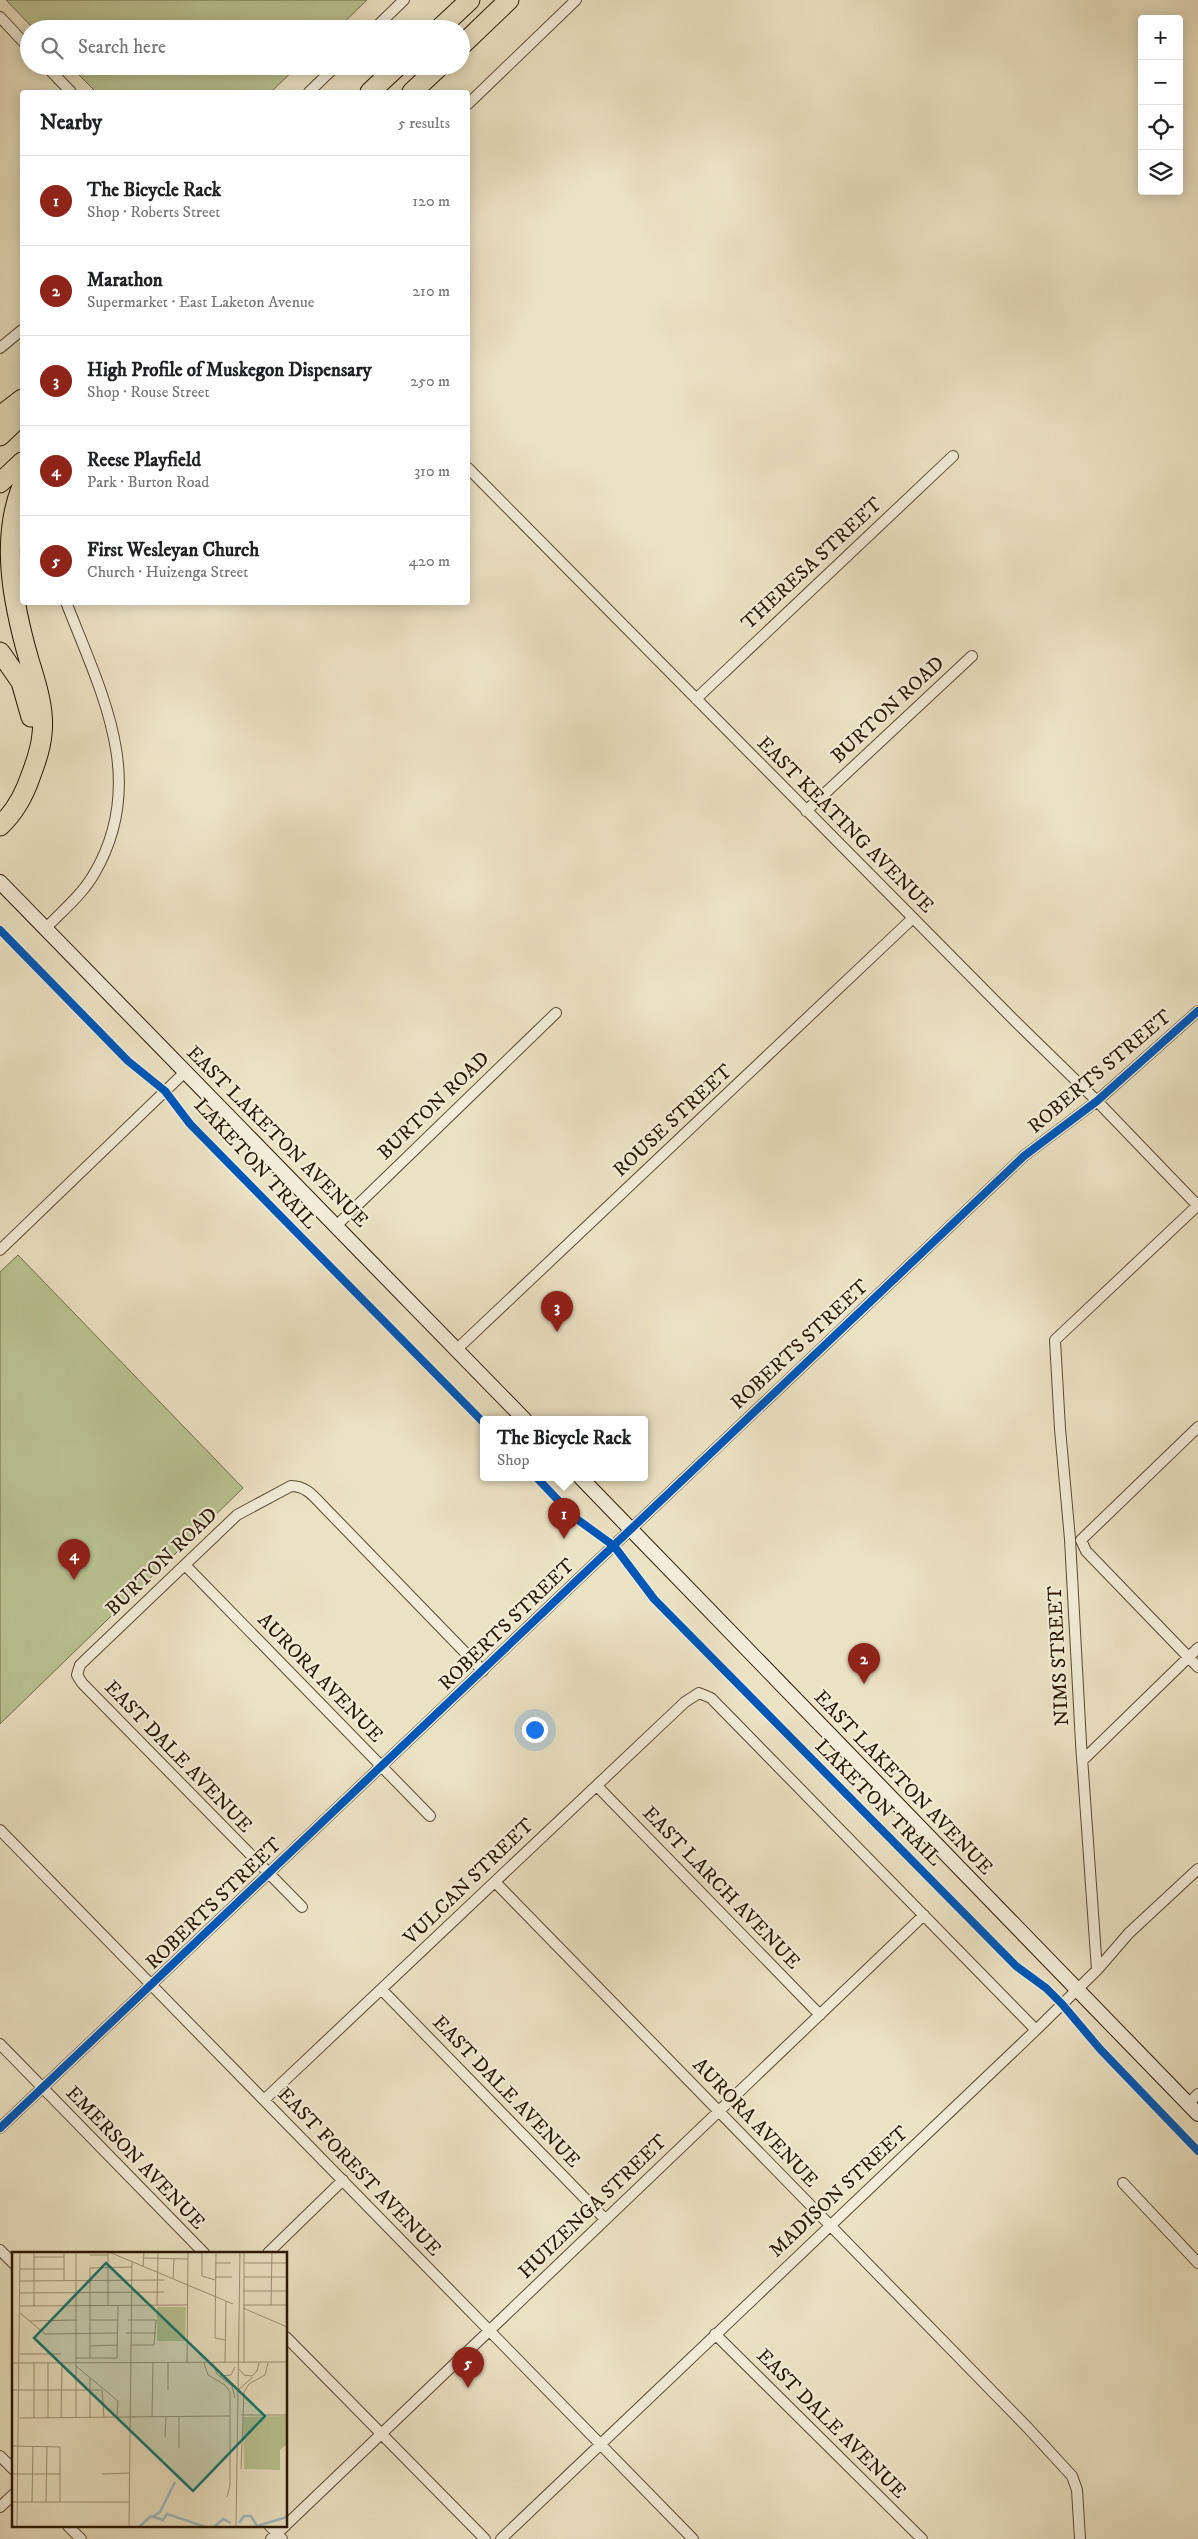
<!DOCTYPE html>
<html lang="en">
<head>
<meta charset="utf-8">
<style>
  body { margin:0; font-family:"IM FELL DW Pica",serif; background:#f2f2f2; color:#202124 }
  .controls { position:absolute; right:15px; top:15px; display:grid; overflow:hidden; border-radius:5px; box-shadow:0 2px 12px #0003 }
  .controls button { width:45px; height:45px; display:grid; place-items:center; padding:0; border:0; border-bottom:1px solid #e0e0e0; background:#fff; color:#202124; font:25px sans-serif }
  .you { position:absolute; left:534px; top:1729px; width:18px; height:18px; margin:-12px; border:4px solid #fff; border-radius:50%; background:#1a73e8; box-shadow:0 0 0 8px #1a73e833 }
  .badge { display:grid; place-items:center; width:32px; height:32px; border-radius:50%; background:#8f2418; color:#fff; font-size:16px; font-weight:700 }
  .pin { position:absolute; translate:-50% -41px; filter:drop-shadow(0 1px 2px #0008) }
  .pin::after { content:''; position:absolute; top:26px; width:18px; height:15px; background:inherit; clip-path:polygon(0 0,100% 0,50% 100%) }
  .popup { position:absolute; left:480px; top:1416px; width:168px; height:65px; box-sizing:border-box; display:grid; place-content:center; border-radius:5px; background:#fff; filter:drop-shadow(0 1px 4px #0005); font-size:16px; white-space:nowrap; color:#757577 }
  .popup b { font-size:19px; color:#202124 }
  .popup::after { content:''; position:absolute; left:50%; top:100%; margin-left:-10px; border:10px solid transparent; border-top-color:#fff }
  .list { margin:0; padding:0; list-style:none }
  h2 { display:flex; justify-content:space-between; align-items:center; height:65px; margin:0; padding:0 20px; font-size:21px }
  h2 small { font-size:16px; font-weight:400; color:#757577 }
  .list li { display:grid; grid-template-columns:32px 1fr auto; gap:15px; align-items:center; box-sizing:border-box; height:90px; padding:0 20px; border-top:1px solid #e0e0e0 }
  .list b { display:block; font-size:19px; white-space:nowrap }
  .list p { margin:0; font-size:16px; white-space:nowrap; color:#757577 }
  .list em { font-size:16px; font-style:normal; color:#757577 }
  .icon { flex:none; width:28px; height:28px; fill:none; stroke:currentColor; stroke-width:2; stroke-linecap:round; stroke-linejoin:round }
  .map { position:relative; flex:none; width:1198px; height:2539px; overflow:hidden }
  .search { position:absolute; background:#fff; box-shadow:0 2px 12px #0003; left:20px; top:20px; width:450px; height:55px; display:flex; align-items:center; gap:12px; box-sizing:border-box; padding:0 18px; border-radius:28px; color:#757577; font-size:19px }
  .panel { position:absolute; background:#fff; box-shadow:0 2px 12px #0003; left:20px; top:90px; width:450px; height:515px; border-radius:5px }
  .map>svg:first-child { display:block }
  .green { fill:#bac392; stroke:#716d4a }
  .lines { fill:none; stroke-linecap:round; stroke-linejoin:round }
  .street-casing { stroke:#594a32; stroke-width:12 }
  .secondary-casing { stroke:#281702; stroke-width:16 }
  .highway-casing { stroke:#281702; stroke-width:21 }
  .street { stroke:#f2ecd8; stroke-width:10 }
  .secondary { stroke:#f2ecd8; stroke-width:14 }
  .highway { stroke:#ebe2c3; stroke-width:19 }
  .cycleway-casing { stroke:#f2ecd8; stroke-width:11 }
  .cycleway { stroke:#0057b8; stroke-width:8 }
  .labels { text-anchor:middle; dominant-baseline:central; stroke-width:4.5; stroke-linejoin:round; paint-order:stroke }
  .street-label { font-size:20px; fill:#281702; stroke:#f2ecd8 }
  .inset-river { fill:none; stroke:#9ebabf; stroke-width:2.5 }
  .inset-road { fill:none; stroke:#9d9176; stroke-width:1 }
  .view { fill:#0f766e; fill-opacity:0.15; stroke:#0f766e; stroke-width:2.5 }
  .inset-edge { fill:none; stroke:#281702; stroke-width:2.5 }
</style>
</head>
<body>
<div class="map">
<svg width="1198" height="2539" viewBox="0 0 1198 2539">
  <rect width="100%" height="100%" fill="#ebe2c3"/>
  <filter id="stains"><feTurbulence type="fractalNoise" baseFrequency=".004" numOctaves="4"/><feColorMatrix values="0 0 0 0 .2 0 0 0 0 .09 0 0 0 0 .02 0 0 0 .5 -.17"/></filter>
  <radialGradient id="worn" r=".72"><stop offset=".6" stop-color="#630" stop-opacity="0"/><stop offset="1" stop-color="#630" stop-opacity=".3"/></radialGradient>
  <path class="green" d="M 6,0 L 367,0 L 337,29 L 34,29 Z
    M 70,66 L 298,66 L 271,92 L 96,92 Z
    M 18,1255 L 243,1488 L 0,1724 L 0,1272 Z"/>
  <g class="lines">
    <g class="street-casing">
      <path id="street" d="M 0,17 L 29,48
        M 374,29 L 404,0
        M 46,66 L 71,92
        M 309,92 L 336,66
        M 468,104 L 576,0
        M 0,348 L 22,330
        M 468,468 L 1016,1022 L 1097,1101 L 1198,1206
        M 696,699 L 953,456
        M 806,811 L 972,656
        M 46,928 C 62,911 82,895 94,874 C 149,781 101,692 66,602
        M 337,1225 L 556,1013
        M 0,1250 L 185,1072
        M 457,1349 L 913,918
        M 1198,1427 L 1081,1540 L 1086,1551 L 1198,1667
        M 185,1565 L 430,1816
        M 1083,1760 L 1198,1648
        M 597,1786 L 820,2015
        M 0,1830 L 693,2539
        M 495,1882 L 1027,2427 L 1072,2476 L 1077,2490 L 1080,2539
        M 302,1907 L 82,1683 L 77,1675 L 80,1665 L 237,1515 L 291,1486 C 307,1486 315,1498 325,1508 L 483,1671
        M 1097,1970 L 1081,1743 L 1070,1539 L 1060,1429 L 1055,1340 L 1197,1206
        M 382,1990 L 605,2219
        M 0,2044 L 204,2253
        M 264,2100 L 685,1702 L 699,1693 L 711,1698 L 1036,2030
        M 1188,2104 L 1198,2094
        M 0,2128 L 1024,1156 L 1097,1101 L 1198,1011
        M 1123,2183 L 1198,2263
        M 0,2250 L 14,2264
        M 268,2253 L 343,2180
        M 715,2334 L 922,2539
        M 286,2337 L 485,2539
        M 0,2456 L 14,2470
        M 0,2507 L 14,2494
        M 67,2525 L 81,2539
        M 269,2525 L 282,2539
        M 286,2525 L 924,1915
        M 271,2539 L 286,2525
        M 501,2539 L 1036,2030 L 1097,1970 L 1129,1933 L 1198,1869"/>
    </g>
    <g class="secondary-casing">
      <path id="secondary" d="M 0,882 L 525,1420
        M 581,1478 L 1198,2114"/>
    </g>
    <g class="highway-casing">
      <path id="highway" d="M 439,29 L 470,0
        M 461,46 L 509,0
        M 370,92 L 398,66
        M 412,92 L 440,66
        M 0,416 L 22,399
        M 0,436 L 22,415
        M 0,483 L 22,462
        M 0,652 L 21,682 L 31,717
        M 0,826 C 14,813 25,793 31,775 C 36,762 41,748 42,734 C 45,709 36,683 29,660 C 13,604 0,540 22,486"/>
    </g>
    <use href="#street" class="street"/>
    <use href="#secondary" class="secondary"/>
    <use href="#highway" class="highway"/>
    <g class="cycleway-casing">
      <path id="cycleway" d="M 0,930 L 128,1061 L 165,1091 L 190,1124 L 484,1423
        M 537,1478 L 574,1517 L 614,1546 L 654,1599 L 1016,1966 L 1046,1988 L 1062,2004 L 1100,2049 L 1198,2151
        M 0,2128 L 1024,1156 L 1097,1101 L 1198,1011"/>
    </g>
    <use href="#cycleway" class="cycleway"/>
  </g>
  <g class="labels">
    <g class="street-label">
      <text transform="translate(812 564) rotate(-43)">THERESA STREET</text>
      <text transform="translate(888 710) rotate(-43)">BURTON ROAD</text>
      <text transform="translate(845 825) rotate(45)">EAST KEATING AVENUE</text>
      <text transform="translate(1100 1072) rotate(-40)">ROBERTS STREET</text>
      <text transform="translate(434 1106) rotate(-44)">BURTON ROAD</text>
      <text transform="translate(673 1121) rotate(-43)">ROUSE STREET</text>
      <text transform="translate(277 1137) rotate(45)">EAST LAKETON AVENUE</text>
      <text transform="translate(255 1164) rotate(47)">LAKETON TRAIL</text>
      <text transform="translate(800 1345) rotate(-43)">ROBERTS STREET</text>
      <text transform="translate(162 1562) rotate(-44)">BURTON ROAD</text>
      <text transform="translate(507 1625) rotate(-44)">ROBERTS STREET</text>
      <text transform="translate(1059 1656) rotate(-93)">NIMS STREET</text>
      <text transform="translate(320 1678) rotate(46)">AURORA AVENUE</text>
      <text transform="translate(178 1757) rotate(46)">EAST DALE AVENUE</text>
      <text transform="translate(903 1783) rotate(46)">EAST LAKETON AVENUE</text>
      <text transform="translate(878 1803) rotate(45)">LAKETON TRAIL</text>
      <text transform="translate(469 1882) rotate(-44)">VULCAN STREET</text>
      <text transform="translate(721 1888) rotate(46)">EAST LARCH AVENUE</text>
      <text transform="translate(214 1904) rotate(-44)">ROBERTS STREET</text>
      <text transform="translate(506 2092) rotate(46)">EAST DALE AVENUE</text>
      <text transform="translate(755 2123) rotate(46)">AURORA AVENUE</text>
      <text transform="translate(135 2158) rotate(46)">EMERSON AVENUE</text>
      <text transform="translate(359 2172) rotate(46)">EAST FOREST AVENUE</text>
      <text transform="translate(839 2192) rotate(-43)">MADISON STREET</text>
      <text transform="translate(593 2207) rotate(-44)">HUIZENGA STREET</text>
      <text transform="translate(831 2424) rotate(45)">EAST DALE AVENUE</text>
    </g>
  </g>
  <g transform="translate(12 2252)">
    <rect width="275" height="275" fill="#ebe2c3"/>
    <path d="M 145,55 L 174,55 L 173,89 L 145,89 ZM 275,164 L 275,192 L 268,198 L 268,218 L 232,217 L 231,165 Z" fill="#bac392"/>
    <path class="inset-river" d="M 142,264 L 148,260 L 163,230M 227,271 L 232,264 L 239,264 L 245,274 L 275,265M 127,275 L 139,264 L 151,268 L 155,262 L 194,275M 202,275 L 211,267 L 219,271"/>
    <path class="inset-road" d="M 96,0 L 96,54M 97,0 L 221,52M 190,0 L 190,24 L 203,28M 204,0 L 203,86 L 213,88M 78,3 L 96,3M 22,5 L 52,5M 132,6 L 176,7M 203,11 L 219,11M 232,11 L 275,11M 131,15 L 132,0M 8,17 L 52,17M 203,25 L 220,25M 232,25 L 275,25M 161,27 L 162,7M 8,29 L 152,28M 52,29 L 52,0M 231,39 L 275,39M 8,41 L 152,40M 145,53 L 146,0M 231,53 L 275,53M 259,53 L 260,0M 8,54 L 175,53M 22,54 L 22,0M 231,56 L 275,75M 8,61 L 33,82 L 106,81M 78,68 L 106,68M 116,68 L 144,68 L 142,93 L 119,93M 18,69 L 64,68M 114,81 L 144,81M 78,94 L 105,93M 8,102 L 49,102M 64,106 L 105,106 L 106,54M 78,106 L 78,16 L 120,15M 0,111 L 275,110M 36,111 L 36,166M 156,111 L 156,138M 175,111 L 176,0M 192,111 L 196,123 L 213,133 L 218,140 L 218,233 L 215,245M 201,111 L 205,122 L 220,134 L 223,146M 213,111 L 214,49M 232,111 L 232,0M 64,114 L 106,149 L 105,166M 227,117 L 232,123 L 240,124 L 245,119 L 247,111M 208,124 L 219,123 L 223,115M 78,126 L 78,166M 227,137 L 241,125M 0,138 L 90,138 L 92,166M 229,163 L 275,163M 140,165 L 141,111M 7,166 L 218,164M 22,166 L 22,111M 49,166 L 50,111M 64,166 L 64,0M 153,185 L 154,165M 0,194 L 48,195 L 48,250M 167,196 L 167,165M 229,217 L 232,140 L 237,132 L 253,123 L 256,111M 0,222 L 48,222M 90,222 L 118,221M 0,250 L 117,250M 20,250 L 21,194M 34,250 L 35,194M 5,275 L 8,0M 117,275 L 120,10M 224,275 L 228,0"/>
    <path class="view" d="M 94,11 L 253,164 L 181,239 L 22,86 Z"/>
    <rect width="275" height="275" class="inset-edge"/>
  </g>
  <rect width="100%" height="100%" filter="url(#stains)"/>
  <rect width="100%" height="100%" fill="url(#worn)"/>
</svg>
<div class="controls">
<button>+</button>
<button>−</button>
<button><svg class="icon" aria-label="locate" viewBox="0 0 24 24"><circle cx="12" cy="12" r="6"/><path d="M12 2v4M12 18v4M2 12h4M18 12h4"/></svg></button>
<button><svg class="icon" aria-label="layers" viewBox="0 0 24 24"><path d="M12 4l9 5-9 5-9-5zM3 14l9 5 9-5"/></svg></button>
</div>
<div class="you"></div>
<div class="pin badge" style="left:564px;top:1539px">1</div>
<div class="popup"><b>The Bicycle Rack</b>Shop</div>
<div class="pin badge" style="left:864px;top:1684px">2</div>
<div class="pin badge" style="left:557px;top:1332px">3</div>
<div class="pin badge" style="left:74px;top:1580px">4</div>
<div class="pin badge" style="left:468px;top:2388px">5</div>
<div class="search"><svg class="icon" aria-label="search" viewBox="0 0 24 24"><circle cx="10" cy="10" r="6"/><path d="M15 15l6 6"/></svg>Search here</div>
<section class="panel">
<h2>Nearby<small>5 results</small></h2>
<ul class="list">
<li><span class="badge">1</span><div><b>The Bicycle Rack</b><p>Shop · Roberts Street</p></div><em>120 m</em></li>
<li><span class="badge">2</span><div><b>Marathon</b><p>Supermarket · East Laketon Avenue</p></div><em>210 m</em></li>
<li><span class="badge">3</span><div><b>High Profile of Muskegon Dispensary</b><p>Shop · Rouse Street</p></div><em>250 m</em></li>
<li><span class="badge">4</span><div><b>Reese Playfield</b><p>Park · Burton Road</p></div><em>310 m</em></li>
<li><span class="badge">5</span><div><b>First Wesleyan Church</b><p>Church · Huizenga Street</p></div><em>420 m</em></li>
</ul>
</section>
</div>
</body>
</html>
